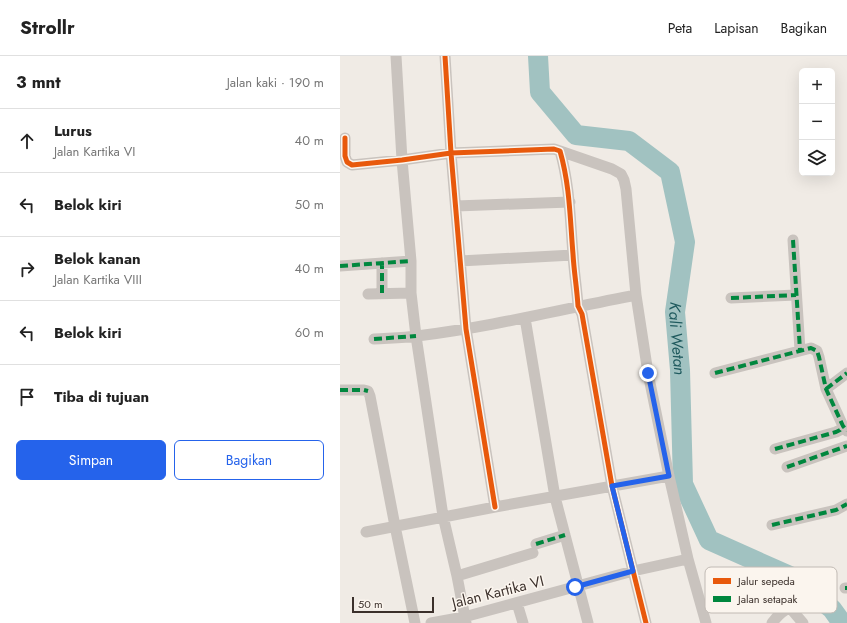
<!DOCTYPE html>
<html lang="id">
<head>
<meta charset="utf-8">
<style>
  body { margin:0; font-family:Jost,sans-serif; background:#f2f2f2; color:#222 }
  .controls { position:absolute; right:12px; top:12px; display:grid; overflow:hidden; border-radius:6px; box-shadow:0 4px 16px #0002 }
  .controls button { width:36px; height:36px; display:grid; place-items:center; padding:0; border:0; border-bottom:1px solid #e0e0e0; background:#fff; color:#222; font:20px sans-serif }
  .scale { position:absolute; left:12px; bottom:10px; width:82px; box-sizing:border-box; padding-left:4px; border:2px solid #3b302b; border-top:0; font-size:11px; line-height:14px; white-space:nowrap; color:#3b302b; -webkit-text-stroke:3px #fbf5ee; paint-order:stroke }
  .stop { position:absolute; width:12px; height:12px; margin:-9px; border:3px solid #2563eb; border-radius:50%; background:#fff }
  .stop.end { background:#2563eb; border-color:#fff; box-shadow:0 1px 4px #0008 }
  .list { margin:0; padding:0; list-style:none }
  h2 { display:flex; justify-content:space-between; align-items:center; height:52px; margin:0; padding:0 16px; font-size:17px }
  h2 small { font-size:13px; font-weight:400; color:#767676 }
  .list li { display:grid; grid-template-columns:26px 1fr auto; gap:12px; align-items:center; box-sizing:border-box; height:64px; padding:0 16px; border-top:1px solid #e0e0e0 }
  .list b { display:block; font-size:15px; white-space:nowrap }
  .list p { margin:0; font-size:13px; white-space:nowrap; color:#767676 }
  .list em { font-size:13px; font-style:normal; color:#767676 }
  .actions { display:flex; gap:8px; padding:12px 16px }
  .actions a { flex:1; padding:9px 0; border:1px solid #2563eb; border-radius:6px; text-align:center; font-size:14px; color:#2563eb }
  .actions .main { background:#2563eb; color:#fff }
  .icon { flex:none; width:22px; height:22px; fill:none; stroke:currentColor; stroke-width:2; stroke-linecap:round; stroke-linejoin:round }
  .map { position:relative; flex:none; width:507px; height:567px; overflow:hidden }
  header { display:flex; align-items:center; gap:24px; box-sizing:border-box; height:56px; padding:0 20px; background:#fff; border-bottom:1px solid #e0e0e0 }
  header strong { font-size:19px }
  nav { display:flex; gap:22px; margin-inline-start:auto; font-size:14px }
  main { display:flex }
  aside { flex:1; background:#fff }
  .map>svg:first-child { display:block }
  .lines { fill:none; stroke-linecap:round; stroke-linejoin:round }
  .river { stroke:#a1c2c1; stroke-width:20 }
  .minor { stroke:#c9c3be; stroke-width:11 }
  .quiet { stroke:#00873e; stroke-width:4; stroke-dasharray:8 4; stroke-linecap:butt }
  .cycleway-casing { stroke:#fbf5ee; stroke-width:8 }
  .cycleway { stroke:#e8590c; stroke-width:5 }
  .route { stroke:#2563eb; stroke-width:5 }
  .labels { text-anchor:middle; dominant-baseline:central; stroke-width:3; stroke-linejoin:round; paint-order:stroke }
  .street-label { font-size:15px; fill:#3b302b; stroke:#fbf5ee }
  .water-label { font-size:16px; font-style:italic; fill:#1f5a5e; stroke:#fbf5ee }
  .key { fill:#fbf5ee; stroke:#c1bab4; stroke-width:1 }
  .key-label { font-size:11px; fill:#3b302b }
</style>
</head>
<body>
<header>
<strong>Strollr</strong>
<nav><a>Peta</a><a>Lapisan</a><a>Bagikan</a></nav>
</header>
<main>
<aside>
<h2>3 mnt<small>Jalan kaki · 190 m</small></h2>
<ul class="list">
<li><svg class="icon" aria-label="ahead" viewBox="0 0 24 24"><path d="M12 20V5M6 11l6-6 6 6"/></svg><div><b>Lurus</b><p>Jalan Kartika VI</p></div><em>40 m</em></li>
<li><svg class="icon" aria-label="left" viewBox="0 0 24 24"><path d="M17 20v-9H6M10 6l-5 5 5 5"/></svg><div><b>Belok kiri</b></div><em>50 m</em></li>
<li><svg class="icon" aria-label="right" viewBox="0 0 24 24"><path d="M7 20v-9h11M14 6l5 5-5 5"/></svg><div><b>Belok kanan</b><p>Jalan Kartika VIII</p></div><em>40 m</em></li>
<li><svg class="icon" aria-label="left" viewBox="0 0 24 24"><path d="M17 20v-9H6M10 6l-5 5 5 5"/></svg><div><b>Belok kiri</b></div><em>60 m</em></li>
<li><svg class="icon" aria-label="arrive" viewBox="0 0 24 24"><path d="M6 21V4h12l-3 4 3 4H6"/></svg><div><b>Tiba di tujuan</b></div></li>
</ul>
<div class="actions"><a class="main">Simpan</a><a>Bagikan</a></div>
</aside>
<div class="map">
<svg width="507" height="567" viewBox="0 0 507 567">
  <rect width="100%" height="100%" fill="#f0ebe5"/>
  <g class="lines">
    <path class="river" id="s1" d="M 198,0 L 200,36 L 236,79 L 289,85 L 330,116 L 345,186 L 335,256 L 340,314 L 343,428 L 369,484 L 452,521 L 492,553 L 502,567"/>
    <path class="minor" d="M 56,0 L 62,104 L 71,205 L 71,237
      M 105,0 L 111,97 L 126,273 L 155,451
      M 5,82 L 5,100 L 7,106 L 12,109 L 62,104 L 111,97 L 214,93 L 220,95 C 230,130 230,163 233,198 C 234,216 237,233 238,250 L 242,258 L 272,430 L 306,567
      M 220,95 L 272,113 L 281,118 L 284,124 L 286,133 L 296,239 L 308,317 L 329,420 L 348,503 L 366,567
      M 116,150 L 230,146
      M 453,184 L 460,294
      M 120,205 L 233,199
      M 0,210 L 71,205
      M 42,237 L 42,207
      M 28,238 L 71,237 L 76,280 L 103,460 L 117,520 L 126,567
      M 391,242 L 456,239
      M 185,262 L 215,441 L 248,567
      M 34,283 C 48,282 63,282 77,280 C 151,271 223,253 296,239
      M 375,317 L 471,292 L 477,295 L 479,301 L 486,333 L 503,370 L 507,375
      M 486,333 L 507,317
      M 0,334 L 24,334 L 28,335 L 30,340 L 55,470 L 75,567
      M 435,393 L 496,376 L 500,374 L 503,370
      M 447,411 L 507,390
      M 432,469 L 496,454 L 507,448
      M 26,476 L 155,451 L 329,420
      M 196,488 L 225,479
      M 117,520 L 193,497
      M 505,532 L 507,532
      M 177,547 L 183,567
      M 91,567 L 124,561 L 293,515 L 348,503
      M 432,567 C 437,561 443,552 451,553 L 463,567"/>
    <path class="quiet" d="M 453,184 L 460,294
      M 0,210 L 71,205
      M 42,237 L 42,207
      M 391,242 L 456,239
      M 34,283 L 76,280
      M 375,317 L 471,292 L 477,295 L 479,301 L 486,333 L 503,370 L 507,375
      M 486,333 L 507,317
      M 0,334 L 24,334 L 28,335
      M 435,393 L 496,376 L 500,374 L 503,370
      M 447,411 L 507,390
      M 432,469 L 496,454 L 507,448
      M 196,488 L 225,479
      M 505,532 L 507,532"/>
    <g class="cycleway-casing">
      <path id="cycleway" d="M 105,0 L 111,97 L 126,273 L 155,451
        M 5,82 L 5,100 L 7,106 L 12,109 L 62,104 L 111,97 L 214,93 L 220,95 C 230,130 230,163 233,198 C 234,216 237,233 238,250 L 242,258 L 272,430 L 306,567"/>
    </g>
    <use href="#cycleway" class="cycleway"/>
  </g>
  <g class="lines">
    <path class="route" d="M 235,531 L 293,515 L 272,430 L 329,420 L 308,317"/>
  </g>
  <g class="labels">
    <g class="street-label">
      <text transform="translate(158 536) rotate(-14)">Jalan Kartika VI</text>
    </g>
    <g class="water-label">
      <text stroke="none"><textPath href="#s1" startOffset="366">Kali Wetan</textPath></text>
    </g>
  </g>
  <rect x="365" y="511" width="132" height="46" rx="6" class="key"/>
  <rect x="373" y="522" width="18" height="6" fill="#e8590c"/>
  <rect x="373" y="540" width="18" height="6" fill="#00873e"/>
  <g class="key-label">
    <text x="398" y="529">Jalur sepeda</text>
    <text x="398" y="547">Jalan setapak</text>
  </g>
</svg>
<div class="controls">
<button>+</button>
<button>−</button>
<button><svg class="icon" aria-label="layers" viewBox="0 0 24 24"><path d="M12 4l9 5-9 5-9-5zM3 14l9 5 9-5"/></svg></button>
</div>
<div class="scale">50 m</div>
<div class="stop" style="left:235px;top:531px"></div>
<div class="stop end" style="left:308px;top:317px"></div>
</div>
</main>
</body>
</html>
